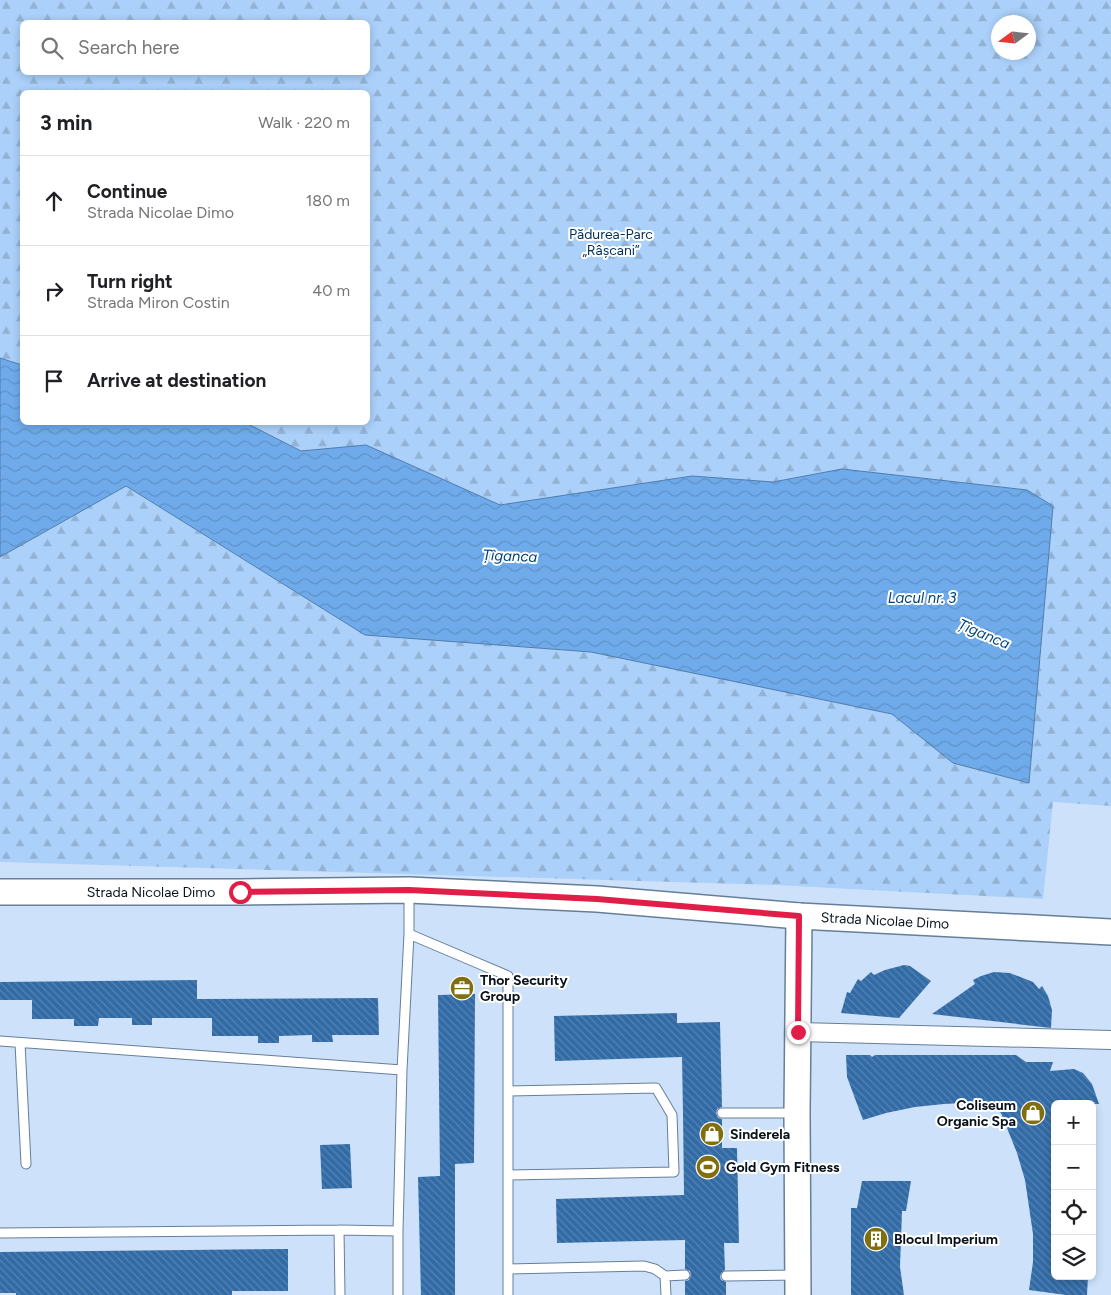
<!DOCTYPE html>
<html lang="en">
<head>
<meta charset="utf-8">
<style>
  body { margin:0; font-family:Figtree,sans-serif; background:#f6f6f6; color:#202124 }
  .controls { position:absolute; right:15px; bottom:15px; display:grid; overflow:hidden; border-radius:8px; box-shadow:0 2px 8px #0003 }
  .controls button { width:45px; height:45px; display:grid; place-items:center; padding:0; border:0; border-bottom:1px solid #e0e0e0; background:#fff; color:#202124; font:25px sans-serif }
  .compass { position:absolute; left:991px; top:15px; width:45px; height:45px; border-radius:50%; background:#fff; box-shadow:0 2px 8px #0003; rotate:255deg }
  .stop { position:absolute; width:15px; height:15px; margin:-11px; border:4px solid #e11d48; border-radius:50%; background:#fff }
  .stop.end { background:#e11d48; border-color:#fff; box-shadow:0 1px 5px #0008 }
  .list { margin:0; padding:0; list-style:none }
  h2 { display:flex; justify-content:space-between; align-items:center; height:65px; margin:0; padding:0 20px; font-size:21px }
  h2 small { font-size:16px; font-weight:400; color:#757577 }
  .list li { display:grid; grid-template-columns:32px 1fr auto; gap:15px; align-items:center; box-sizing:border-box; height:90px; padding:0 20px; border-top:1px solid #e0e0e0 }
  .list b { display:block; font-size:19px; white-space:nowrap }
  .list p { margin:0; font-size:16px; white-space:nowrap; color:#757577 }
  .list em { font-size:16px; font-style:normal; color:#757577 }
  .icon { flex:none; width:28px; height:28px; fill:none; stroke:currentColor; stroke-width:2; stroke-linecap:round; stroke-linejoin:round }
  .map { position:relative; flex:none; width:1111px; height:1295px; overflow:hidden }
  .search { position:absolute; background:#fff; box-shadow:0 2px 8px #0003; left:20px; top:20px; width:350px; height:55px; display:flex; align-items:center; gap:12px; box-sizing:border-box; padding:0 18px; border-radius:8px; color:#757577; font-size:19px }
  .panel { position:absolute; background:#fff; box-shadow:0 2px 8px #0003; left:20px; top:90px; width:350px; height:335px; border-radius:8px }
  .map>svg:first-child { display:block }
  .forest { fill:url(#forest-firs); fill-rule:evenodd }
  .water { fill:url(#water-waves); stroke:#517dad }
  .building { fill:url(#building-back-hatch) }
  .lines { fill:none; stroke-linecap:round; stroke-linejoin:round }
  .lane-casing { stroke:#667e99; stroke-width:11 }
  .street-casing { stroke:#667e99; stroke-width:20 }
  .secondary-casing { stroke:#667e99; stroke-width:28 }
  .lane { stroke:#fff; stroke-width:9 }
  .street { stroke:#fff; stroke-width:18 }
  .secondary { stroke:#fff; stroke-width:25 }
  .route { stroke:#e11d48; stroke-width:6 }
  .labels { text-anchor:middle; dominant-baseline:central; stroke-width:4; stroke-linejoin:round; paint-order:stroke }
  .park-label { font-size:14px; fill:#032f58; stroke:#fff }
  .street-label { font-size:14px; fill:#0a131d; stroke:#fff }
  .poi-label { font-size:14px; font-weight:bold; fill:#0a131d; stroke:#fff; text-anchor:start }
  .water-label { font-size:15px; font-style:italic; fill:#00437c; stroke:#fff }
</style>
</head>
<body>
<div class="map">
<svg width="1111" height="1295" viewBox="0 0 1111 1295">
  <defs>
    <pattern id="forest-firs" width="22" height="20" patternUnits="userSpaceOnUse" patternTransform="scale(1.25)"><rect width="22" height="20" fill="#abd0f9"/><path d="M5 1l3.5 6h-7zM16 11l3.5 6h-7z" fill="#92b2d5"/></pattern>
    <pattern id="water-waves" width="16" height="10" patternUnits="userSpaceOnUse" patternTransform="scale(1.25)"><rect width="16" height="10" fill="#6fabeb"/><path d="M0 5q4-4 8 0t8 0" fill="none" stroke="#5f92c9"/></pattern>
    <pattern id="building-back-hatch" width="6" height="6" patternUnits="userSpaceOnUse" patternTransform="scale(1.25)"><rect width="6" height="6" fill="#316ba7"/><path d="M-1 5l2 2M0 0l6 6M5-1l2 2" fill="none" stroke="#5982ad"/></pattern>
  </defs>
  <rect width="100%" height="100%" fill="#cde2fa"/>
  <path class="forest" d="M 0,0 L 1111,0 L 1111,806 L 1053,802 L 1043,899 L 775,885 L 0,862 L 0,557 L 125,486 L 365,635 L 591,652 L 892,714 L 953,763 L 1029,783 L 1053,506 L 842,469 L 773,482 L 692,476 L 500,505 L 366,445 L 301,451 L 246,423 L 368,422 L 368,92 L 22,92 L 22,365 L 0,358 ZM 22,22 L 368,22 L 368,72 L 22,72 ZM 998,22 L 1028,22 L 1028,52 L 998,52 Z"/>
  <path class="water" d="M 0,358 L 22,365 L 22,422 L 246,423 L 301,451 L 366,445 L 500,505 L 692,476 L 773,482 L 842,469 L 1027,490 L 1053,506 L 1029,783 L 953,763 L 892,714 L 591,652 L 365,635 L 126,486 L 0,557 Z"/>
  <path class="building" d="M 904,965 L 910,966 L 931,981 L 899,1018 L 841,1013 L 847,992 L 850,993 L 858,979 L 861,981 L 871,972 L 874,975 L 885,970 Z
    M 994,972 L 1010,973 L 1033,982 L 1039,989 L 1042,986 L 1048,996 L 1052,1010 L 1051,1028 L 932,1014 L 975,984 L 973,980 L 981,976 Z
    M 197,980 L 197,999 L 378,998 L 379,1035 L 332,1035 L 333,1042 L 312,1042 L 312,1035 L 279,1036 L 279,1043 L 258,1043 L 258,1036 L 212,1036 L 212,1018 L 152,1018 L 152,1025 L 132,1025 L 132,1018 L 99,1018 L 98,1026 L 74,1026 L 74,1019 L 32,1019 L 32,1000 L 0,1000 L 0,982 Z
    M 475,994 L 474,1163 L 455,1164 L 455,1295 L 421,1295 L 418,1177 L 440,1176 L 438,995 Z
    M 677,1013 L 677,1023 L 720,1022 L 722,1107 L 717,1109 L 716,1113 L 718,1118 L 722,1119 L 722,1148 L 737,1148 L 739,1243 L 724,1243 L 725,1270 L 721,1273 L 720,1277 L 721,1280 L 726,1282 L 726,1295 L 685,1295 L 685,1281 L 689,1280 L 691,1275 L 690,1271 L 685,1269 L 685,1240 L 557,1243 L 556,1199 L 684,1195 L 683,1114 L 682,1057 L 555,1061 L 554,1016 Z
    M 846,1055 L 870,1055 L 872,1057 L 875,1055 L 1016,1055 L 1026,1062 L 1053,1062 L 1050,1071 L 1074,1069 L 1083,1073 L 1092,1084 L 1099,1104 L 1055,1104 L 1055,1276 L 1088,1276 L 1087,1295 L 1066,1295 L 1029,1290 L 1033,1262 L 1033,1234 L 1025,1180 L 1017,1153 L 1001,1113 L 984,1102 L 944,1104 L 915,1107 L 886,1113 L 863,1120 L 847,1077 Z
    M 350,1144 L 352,1188 L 322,1189 L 320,1145 Z
    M 862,1181 L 911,1181 L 906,1211 L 902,1211 L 900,1267 L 904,1295 L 851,1295 L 851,1208 L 857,1208 Z
    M 288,1249 L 288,1291 L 232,1291 L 232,1295 L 16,1295 L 16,1293 L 0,1293 L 0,1252 Z"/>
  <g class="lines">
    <g class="lane-casing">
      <path id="lane" d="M 409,890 L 409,934 L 508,976 L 508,1295
        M 0,1041 L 402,1070
        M 20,1043 L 26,1164
        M 722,1113 L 794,1113
        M 509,1175 L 674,1172 L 672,1115 L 656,1088 L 509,1091
        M 339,1230 L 340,1295
        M 0,1233 L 339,1230 L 398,1231
        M 508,1269 L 644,1266 L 655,1269 L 665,1276 L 666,1295
        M 665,1276 L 685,1275
        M 726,1276 L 797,1275
        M 398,1295 L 398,1231 L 402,1070 L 409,934"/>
    </g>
    <g class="street-casing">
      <path id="street" d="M 798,1032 L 1111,1040"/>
    </g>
    <g class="secondary-casing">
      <g id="secondary">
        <path id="s1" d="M 0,892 L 240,892 L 409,890 L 597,899 L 799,916 L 1111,932"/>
        <path d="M 798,1295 L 797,1113 L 799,916"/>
      </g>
    </g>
    <use href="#lane" class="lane"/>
    <use href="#street" class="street"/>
    <use href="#secondary" class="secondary"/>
  </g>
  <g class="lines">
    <path class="route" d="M 240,892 L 409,890 L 597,899 L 799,916 L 798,1032"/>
  </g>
  <defs>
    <g id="office-disc" transform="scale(1.25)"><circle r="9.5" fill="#806f0e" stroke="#fff"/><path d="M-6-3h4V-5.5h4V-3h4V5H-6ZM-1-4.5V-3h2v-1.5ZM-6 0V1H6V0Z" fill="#fff"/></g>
    <g id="shop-disc" transform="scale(1.25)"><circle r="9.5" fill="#806f0e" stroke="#fff"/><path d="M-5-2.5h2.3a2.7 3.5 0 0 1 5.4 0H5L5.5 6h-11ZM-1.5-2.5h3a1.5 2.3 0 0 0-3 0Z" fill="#fff"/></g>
    <g id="stadium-disc" transform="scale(1.25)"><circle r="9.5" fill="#806f0e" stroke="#fff"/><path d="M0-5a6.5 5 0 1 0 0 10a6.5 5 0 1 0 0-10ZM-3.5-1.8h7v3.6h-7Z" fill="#fff"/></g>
    <g id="building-disc" transform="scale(1.25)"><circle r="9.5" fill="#806f0e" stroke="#fff"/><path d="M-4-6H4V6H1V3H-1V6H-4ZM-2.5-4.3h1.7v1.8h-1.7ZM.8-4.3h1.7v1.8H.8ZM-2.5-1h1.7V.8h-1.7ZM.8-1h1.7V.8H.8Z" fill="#fff"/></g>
  </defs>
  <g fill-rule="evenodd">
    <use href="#office-disc" x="462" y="988"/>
    <use href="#shop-disc" x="1033" y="1113"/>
    <use href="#shop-disc" x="712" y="1134"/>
    <use href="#stadium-disc" x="708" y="1167"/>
    <use href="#building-disc" x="876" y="1239"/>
  </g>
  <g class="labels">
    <g class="park-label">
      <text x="611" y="234">Pădurea-Parc<tspan x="611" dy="16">„Râșcani”</tspan></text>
    </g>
    <g class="street-label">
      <text stroke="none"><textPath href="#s1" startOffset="151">Strada Nicolae Dimo</textPath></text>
      <text stroke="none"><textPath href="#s1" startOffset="886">Strada Nicolae Dimo</textPath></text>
    </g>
    <g class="poi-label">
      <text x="480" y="980">Thor Security<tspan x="480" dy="16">Group</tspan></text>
      <text x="1016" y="1105" text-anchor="end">Coliseum<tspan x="1016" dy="16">Organic Spa</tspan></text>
      <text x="730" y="1134">Sinderela</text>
      <text x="726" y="1167">Gold Gym Fitness</text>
      <text x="894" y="1239">Blocul Imperium</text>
    </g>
    <g class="water-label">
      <text transform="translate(510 556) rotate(2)">Țîganca</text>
      <text x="922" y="598">Lacul nr. 3</text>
      <text transform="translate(984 634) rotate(23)">Țîganca</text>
    </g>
  </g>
</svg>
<div class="controls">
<button>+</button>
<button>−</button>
<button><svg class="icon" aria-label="locate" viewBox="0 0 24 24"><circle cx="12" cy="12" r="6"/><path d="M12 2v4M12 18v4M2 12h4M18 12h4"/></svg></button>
<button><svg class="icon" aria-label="layers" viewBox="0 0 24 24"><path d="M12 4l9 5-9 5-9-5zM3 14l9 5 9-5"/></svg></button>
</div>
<svg class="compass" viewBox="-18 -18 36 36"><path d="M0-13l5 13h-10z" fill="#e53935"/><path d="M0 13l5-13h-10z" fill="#757577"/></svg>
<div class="stop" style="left:240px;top:892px"></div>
<div class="stop end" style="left:798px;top:1032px"></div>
<div class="search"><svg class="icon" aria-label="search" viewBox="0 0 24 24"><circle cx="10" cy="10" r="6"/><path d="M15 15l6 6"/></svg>Search here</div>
<section class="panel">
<h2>3 min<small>Walk · 220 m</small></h2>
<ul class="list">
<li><svg class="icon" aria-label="ahead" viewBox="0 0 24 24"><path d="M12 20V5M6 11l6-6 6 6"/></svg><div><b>Continue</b><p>Strada Nicolae Dimo</p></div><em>180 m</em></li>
<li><svg class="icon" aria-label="right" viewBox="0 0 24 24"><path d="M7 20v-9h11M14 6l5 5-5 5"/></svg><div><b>Turn right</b><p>Strada Miron Costin</p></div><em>40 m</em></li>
<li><svg class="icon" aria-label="arrive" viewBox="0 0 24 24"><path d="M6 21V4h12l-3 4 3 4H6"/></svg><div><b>Arrive at destination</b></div></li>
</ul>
</section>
</div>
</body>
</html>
